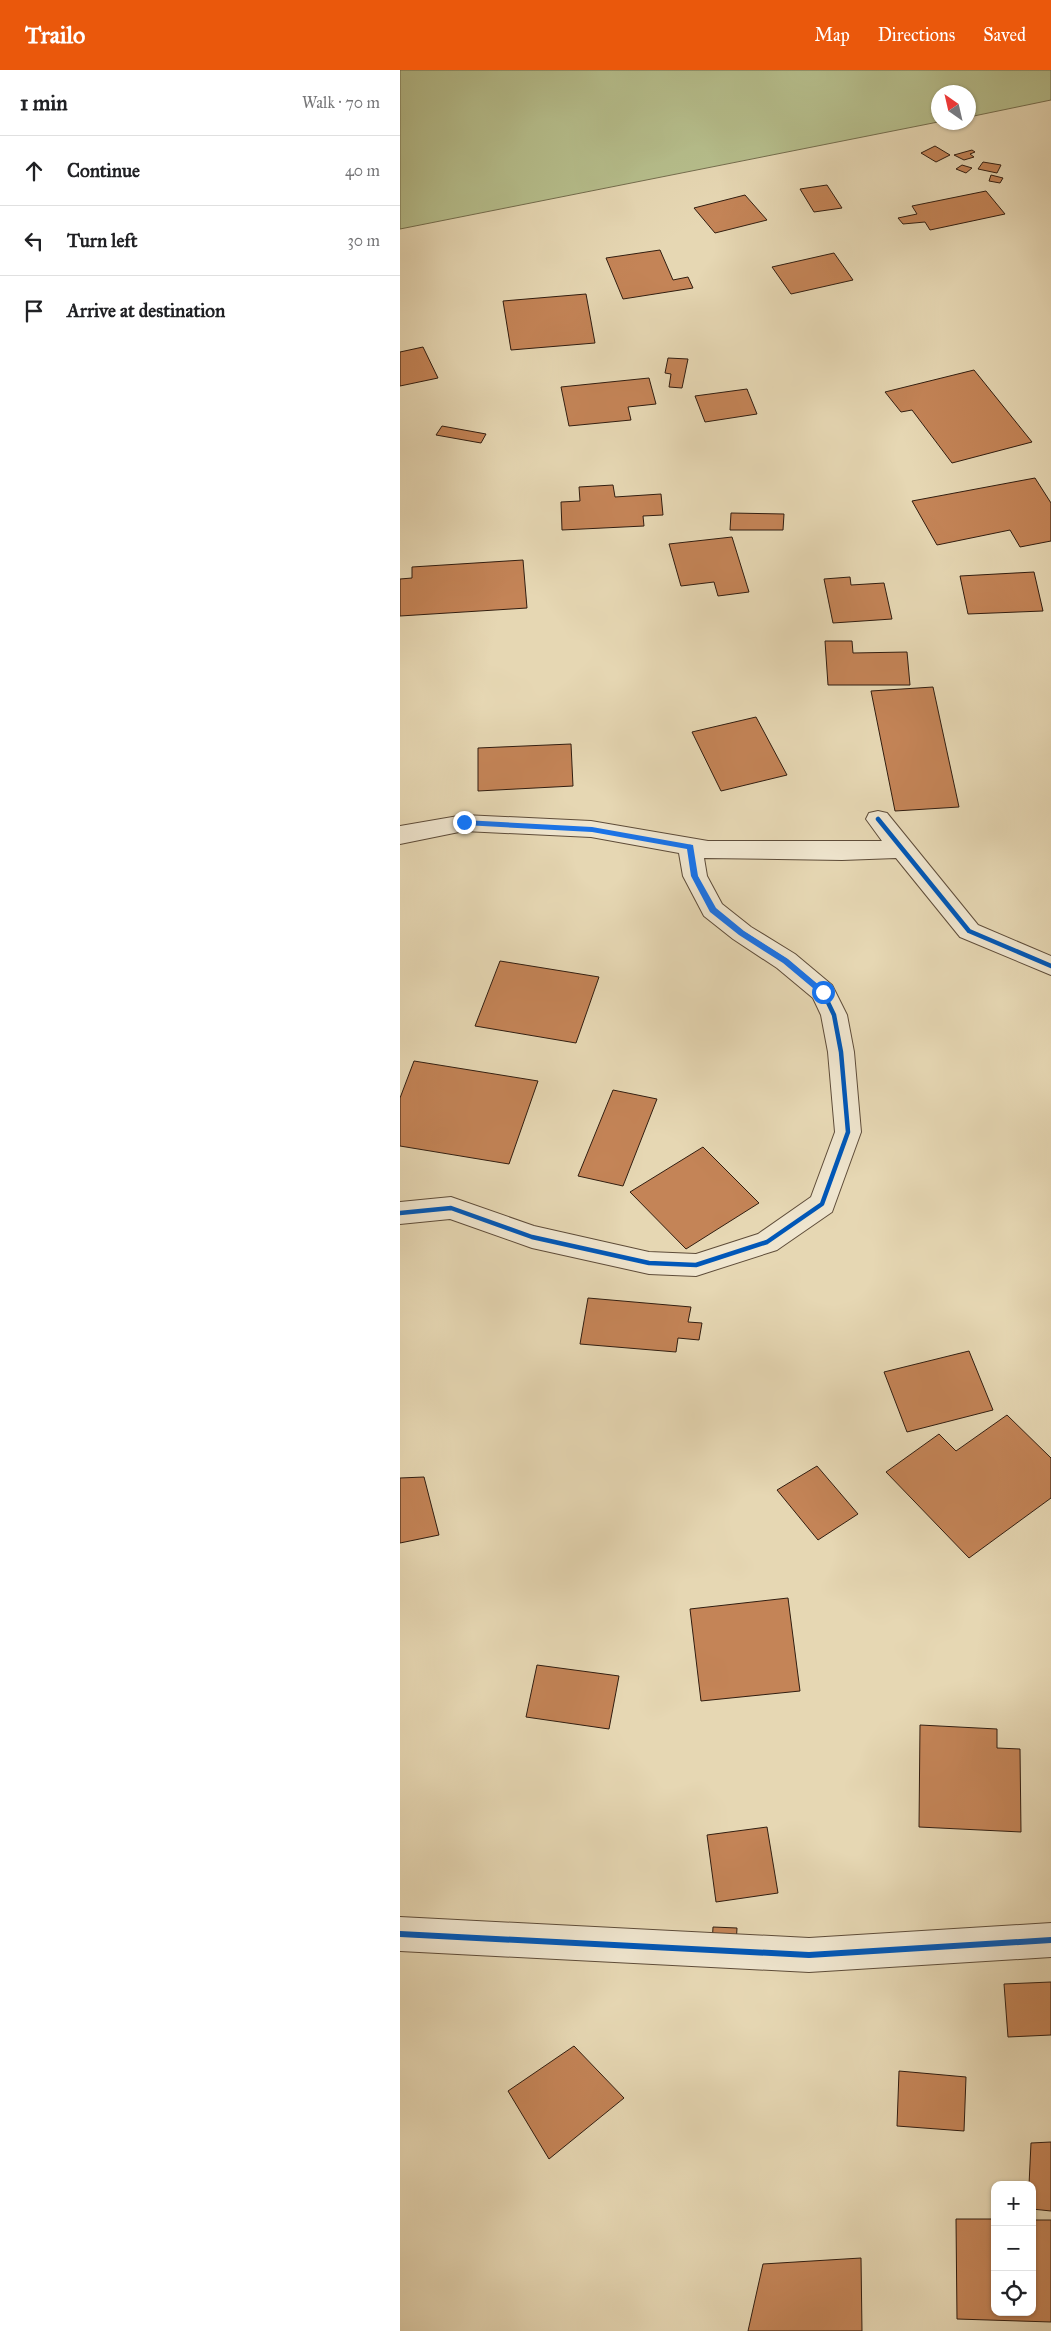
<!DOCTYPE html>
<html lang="en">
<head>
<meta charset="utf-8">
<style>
  body { margin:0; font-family:"IM FELL Great Primer",serif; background:#f6f6f6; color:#202124 }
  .controls { position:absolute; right:15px; bottom:15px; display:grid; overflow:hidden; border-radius:10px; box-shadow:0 1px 4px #0004 }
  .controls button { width:45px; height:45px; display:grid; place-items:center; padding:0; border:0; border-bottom:1px solid #e0e0e0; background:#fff; color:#202124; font:25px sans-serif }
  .compass { position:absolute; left:531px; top:15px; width:45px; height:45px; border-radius:50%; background:#fff; box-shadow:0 1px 4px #0004; rotate:326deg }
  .stop { position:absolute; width:15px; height:15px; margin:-11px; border:4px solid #1a73e8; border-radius:50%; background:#fff }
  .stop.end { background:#1a73e8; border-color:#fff; box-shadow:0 1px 5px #0008 }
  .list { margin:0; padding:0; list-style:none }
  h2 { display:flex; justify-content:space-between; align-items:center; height:65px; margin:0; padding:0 20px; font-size:21px }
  h2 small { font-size:16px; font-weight:400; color:#757577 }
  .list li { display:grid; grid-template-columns:32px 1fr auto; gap:15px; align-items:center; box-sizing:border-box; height:70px; padding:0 20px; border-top:1px solid #e0e0e0 }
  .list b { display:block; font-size:19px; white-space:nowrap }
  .list em { font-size:16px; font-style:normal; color:#757577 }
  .icon { flex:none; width:28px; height:28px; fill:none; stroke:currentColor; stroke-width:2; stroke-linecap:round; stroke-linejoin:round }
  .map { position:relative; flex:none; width:651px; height:2261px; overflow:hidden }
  header { display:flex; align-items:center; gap:30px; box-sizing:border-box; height:70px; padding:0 25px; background:#ea580c; color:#fff }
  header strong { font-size:24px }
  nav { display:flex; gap:28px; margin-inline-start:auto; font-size:18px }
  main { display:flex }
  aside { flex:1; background:#fff }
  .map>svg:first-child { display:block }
  .green { fill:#b6be8c; stroke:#746e4e }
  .building { fill:#c48457; stroke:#311d10 }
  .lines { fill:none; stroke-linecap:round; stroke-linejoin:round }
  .minor-casing { stroke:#5e4c39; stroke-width:2 }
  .minor { fill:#efe5ce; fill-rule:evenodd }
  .cycleway-far1-casing { stroke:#efe5ce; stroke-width:8 }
  .cycleway-casing { stroke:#efe5ce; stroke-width:9 }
  .cycleway-far1 { stroke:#0057b8; stroke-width:4.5 }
  .cycleway { stroke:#0057b8; stroke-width:6 }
  .route { fill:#1a73e8 }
</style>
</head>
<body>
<header>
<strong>Trailo</strong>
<nav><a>Map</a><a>Directions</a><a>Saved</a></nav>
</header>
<main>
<aside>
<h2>1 min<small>Walk · 70 m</small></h2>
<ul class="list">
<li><svg class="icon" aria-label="ahead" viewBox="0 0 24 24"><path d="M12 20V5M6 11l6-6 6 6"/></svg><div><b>Continue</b></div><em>40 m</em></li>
<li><svg class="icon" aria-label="left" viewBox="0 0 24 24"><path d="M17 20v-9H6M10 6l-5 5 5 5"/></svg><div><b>Turn left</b></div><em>30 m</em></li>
<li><svg class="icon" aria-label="arrive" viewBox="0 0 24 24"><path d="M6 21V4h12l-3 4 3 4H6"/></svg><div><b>Arrive at destination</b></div></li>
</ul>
</aside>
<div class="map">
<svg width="651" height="2261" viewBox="0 0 651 2261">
  <rect width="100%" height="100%" fill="#e6d7b3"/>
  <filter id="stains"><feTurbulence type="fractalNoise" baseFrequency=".004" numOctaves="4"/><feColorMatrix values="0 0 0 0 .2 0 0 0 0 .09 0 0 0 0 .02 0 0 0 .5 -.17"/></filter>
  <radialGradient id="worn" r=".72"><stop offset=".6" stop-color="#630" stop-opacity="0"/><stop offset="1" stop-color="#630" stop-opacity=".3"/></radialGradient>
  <path class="green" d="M 0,0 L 651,0 L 651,30 L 569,47 L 568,22 L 538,22 L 538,52 L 0,159 Z"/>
  <path class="building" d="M 535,76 L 550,85 L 536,92 L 521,83 Z
    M 572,80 L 575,82 L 570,84 L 574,87 L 564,90 L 554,85 Z
    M 583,92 L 601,95 L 597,103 L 578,99 Z
    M 562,95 L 572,98 L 566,103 L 556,99 Z
    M 591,105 L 603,108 L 600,113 L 589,111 Z
    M 427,115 L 442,138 L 414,142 L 400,119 Z
    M 586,121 L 605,144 L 530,160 L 525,152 L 503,154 L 498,148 L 517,144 L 512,136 Z
    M 345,125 L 367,150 L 315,163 L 294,138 Z
    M 260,180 L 273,210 L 288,207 L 293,218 L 223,229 L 206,188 Z
    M 434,183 L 453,210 L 391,224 L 372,197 Z
    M 186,224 L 195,273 L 111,280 L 103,231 Z
    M 23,277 L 38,308 L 0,316 L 0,282 Z
    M 268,288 L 288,289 L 282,318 L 269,317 L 271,304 L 265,303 Z
    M 574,300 L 632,372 L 552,393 L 512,340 L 501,342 L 485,322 Z
    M 249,308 L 256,334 L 228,337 L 231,350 L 169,356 L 161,317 Z
    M 347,319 L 357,344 L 305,352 L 295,326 Z
    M 42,356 L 86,364 L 81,373 L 36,365 Z
    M 635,408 L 651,433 L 651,471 L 620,477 L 610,460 L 537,475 L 512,431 Z
    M 213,415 L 215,427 L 261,424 L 263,445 L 243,446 L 244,456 L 162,460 L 161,432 L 180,431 L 179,417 Z
    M 331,443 L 384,444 L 383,460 L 330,460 Z
    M 332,467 L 349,522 L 318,526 L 314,512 L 281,516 L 269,474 Z
    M 123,490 L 127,538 L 0,546 L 0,509 L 12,508 L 12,497 Z
    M 634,502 L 643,541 L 568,544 L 560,506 Z
    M 450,507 L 451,515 L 484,513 L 492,549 L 433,553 L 424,509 Z
    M 425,571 L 452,571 L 453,583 L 507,582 L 510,615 L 428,615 Z
    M 533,617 L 559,737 L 495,741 L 471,621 Z
    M 356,647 L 387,705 L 321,721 L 292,662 Z
    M 171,674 L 173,716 L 78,721 L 78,678 Z
    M 100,891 L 199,907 L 176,973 L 75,956 Z
    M 14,991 L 138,1011 L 109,1094 L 0,1076 L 0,1028 Z
    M 213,1020 L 257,1029 L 223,1116 L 178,1106 Z
    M 303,1077 L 359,1133 L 286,1179 L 230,1122 Z
    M 188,1228 L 291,1237 L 288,1252 L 302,1253 L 299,1270 L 278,1268 L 276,1282 L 180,1274 Z
    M 569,1281 L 593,1340 L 507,1362 L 484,1302 Z
    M 607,1345 L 651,1388 L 651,1428 L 569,1488 L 486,1402 L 539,1364 L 556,1381 Z
    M 417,1396 L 458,1444 L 418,1470 L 377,1420 Z
    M 24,1407 L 39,1465 L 0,1473 L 0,1408 Z
    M 388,1528 L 400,1621 L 301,1631 L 290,1539 Z
    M 137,1595 L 219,1606 L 209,1659 L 126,1647 Z
    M 520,1655 L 597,1659 L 597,1678 L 620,1679 L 621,1762 L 519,1757 Z
    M 367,1757 L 378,1823 L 316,1832 L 307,1765 Z
    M 313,1857 L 337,1858 L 336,1876 L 312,1875 Z
    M 651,1912 L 651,1965 L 608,1967 L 604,1914 Z
    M 174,1976 L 224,2028 L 149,2089 L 108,2021 Z
    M 499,2001 L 566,2007 L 564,2061 L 497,2056 Z
    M 651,2072 L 651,2141 L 632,2139 L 632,2115 L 629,2115 L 631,2073 Z
    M 556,2149 L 595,2149 L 595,2242 L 632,2242 L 632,2150 L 651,2150 L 651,2252 L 557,2249 Z
    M 461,2188 L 462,2261 L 348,2261 L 363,2194 Z"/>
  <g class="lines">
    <g class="minor-casing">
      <path id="minor" d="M 478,741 L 487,743 L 578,855 L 651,886 L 651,905 L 560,867 L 496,788 L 442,790 L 304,788 L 307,806 L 322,834 L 351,857 L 395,884 L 432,915 L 447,945 L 454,982 L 461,1062 L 432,1142 L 377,1180 L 296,1206 L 249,1204 L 132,1178 L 50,1149 L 0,1154 L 0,1132 L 51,1127 L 134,1156 L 249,1182 L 296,1184 L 358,1164 L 411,1127 L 435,1062 L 428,982 L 421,945 L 413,928 L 377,898 L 333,869 L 304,846 L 283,806 L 279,783 L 191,767 L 64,761 L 0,774 L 0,756 L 64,745 L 191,751 L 308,771 L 482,771 L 466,749 L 469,743 Z
        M 0,1847 L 409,1868 L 651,1853 L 651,1887 L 409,1902 L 0,1881 Z"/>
    </g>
    <use href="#minor" class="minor"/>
    <g class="cycleway-far1-casing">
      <path id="cycleway-far1" d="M 478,749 L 569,861 L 651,896
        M 0,1143 L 51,1138 L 132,1167 L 249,1193 L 296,1195 L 367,1172 L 422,1134 L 448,1062 L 441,982 L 434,945 L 423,922 L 386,891 L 342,863 L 313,840 L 295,806 L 290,777"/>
    </g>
    <g class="cycleway-casing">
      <path id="cycleway" d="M 0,1864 L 409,1885 L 651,1870"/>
    </g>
    <use href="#cycleway-far1" class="cycleway-far1"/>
    <use href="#cycleway" class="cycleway"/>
  </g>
  <path class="route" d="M 64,750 L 192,757 L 293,775 L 298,806 L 316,838 L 344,861 L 388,889 L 427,922 L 420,924 L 383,893 L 339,865 L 310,842 L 291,806 L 287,779 L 192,762 L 64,755 L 60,752 Z"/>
  <rect width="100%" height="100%" filter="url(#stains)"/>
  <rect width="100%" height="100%" fill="url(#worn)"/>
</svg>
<div class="controls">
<button>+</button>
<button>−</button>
<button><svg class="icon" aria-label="locate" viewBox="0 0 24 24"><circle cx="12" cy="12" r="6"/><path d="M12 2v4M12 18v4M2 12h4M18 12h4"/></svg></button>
</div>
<svg class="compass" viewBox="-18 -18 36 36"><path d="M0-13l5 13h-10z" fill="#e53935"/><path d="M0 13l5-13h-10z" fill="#757577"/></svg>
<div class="stop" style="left:423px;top:922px"></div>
<div class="stop end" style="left:64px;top:752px"></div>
</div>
</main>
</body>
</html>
